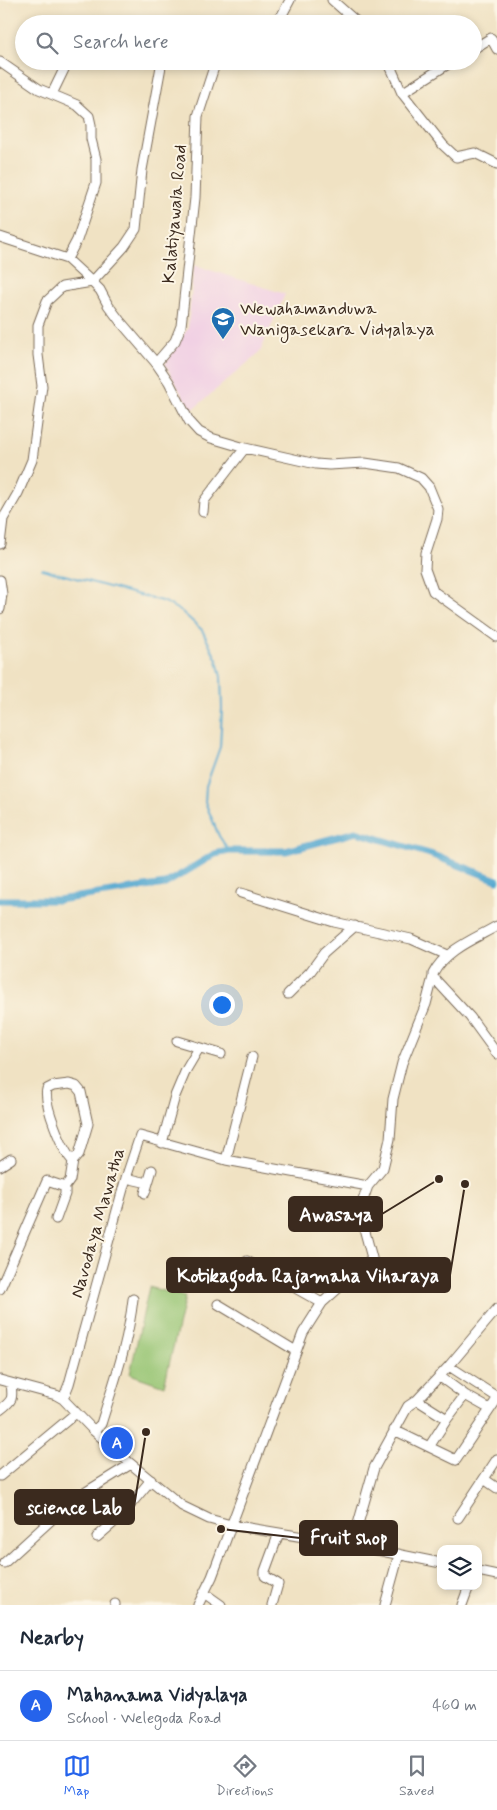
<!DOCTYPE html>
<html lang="en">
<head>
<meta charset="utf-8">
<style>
  body { margin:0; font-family:Mynerve,sans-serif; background:#f6f6f7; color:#1f2937 }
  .controls { position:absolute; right:15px; bottom:15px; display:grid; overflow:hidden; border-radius:10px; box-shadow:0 2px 8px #0003 }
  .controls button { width:45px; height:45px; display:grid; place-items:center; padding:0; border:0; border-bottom:1px solid #e0e1e3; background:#fff; color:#1f2937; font:25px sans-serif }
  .you { position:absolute; left:221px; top:1004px; width:18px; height:18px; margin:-12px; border:4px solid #fff; border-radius:50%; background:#1a73e8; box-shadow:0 0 0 8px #1a73e833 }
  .badge { display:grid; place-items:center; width:32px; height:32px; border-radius:50%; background:#2563eb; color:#fff; font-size:16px; font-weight:700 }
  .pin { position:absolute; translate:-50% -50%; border:2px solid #fff; box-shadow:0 1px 5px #0006 }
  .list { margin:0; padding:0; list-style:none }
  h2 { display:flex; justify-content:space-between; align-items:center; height:65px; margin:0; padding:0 20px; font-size:21px }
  h2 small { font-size:16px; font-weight:400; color:#747a83 }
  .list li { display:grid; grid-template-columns:32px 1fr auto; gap:15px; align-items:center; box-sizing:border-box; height:70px; padding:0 20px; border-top:1px solid #e0e1e3 }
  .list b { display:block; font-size:19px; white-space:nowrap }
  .list p { margin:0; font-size:16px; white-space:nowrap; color:#747a83 }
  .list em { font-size:16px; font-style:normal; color:#747a83 }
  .icon { flex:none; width:28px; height:28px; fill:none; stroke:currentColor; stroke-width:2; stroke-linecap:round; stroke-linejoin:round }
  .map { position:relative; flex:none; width:497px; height:1605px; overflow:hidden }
  .search { position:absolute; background:#fff; box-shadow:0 2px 8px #0003; left:15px; right:15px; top:15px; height:55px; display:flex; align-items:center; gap:12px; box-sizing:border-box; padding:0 18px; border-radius:28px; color:#747a83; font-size:19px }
  .sheet { height:135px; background:#fff }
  nav { display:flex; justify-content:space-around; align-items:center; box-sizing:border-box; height:70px; border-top:1px solid #e0e1e3; background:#fff; font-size:14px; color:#747a83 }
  nav a { display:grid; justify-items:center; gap:2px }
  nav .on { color:#2563eb }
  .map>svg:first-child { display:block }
  .built { fill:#f1d0e4 }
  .green { fill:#97c573; stroke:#697848 }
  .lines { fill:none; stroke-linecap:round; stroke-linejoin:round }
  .stream { stroke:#55a8d0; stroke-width:2 }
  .canal { stroke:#55a8d0; stroke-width:7 }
  .minor-casing { stroke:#7a6a58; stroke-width:11 }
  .minor { stroke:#fff; stroke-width:9 }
  .labels { text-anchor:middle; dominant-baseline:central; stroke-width:4; stroke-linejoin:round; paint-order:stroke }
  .street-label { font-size:18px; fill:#3b2a1e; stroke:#fcf5e5 }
  .poi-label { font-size:18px; fill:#3b2a1e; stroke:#fcf5e5; text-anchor:start }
  .leader { fill:none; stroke:#3b2a1e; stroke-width:2 }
  .callout-dot { fill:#3b2a1e; stroke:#fcf5e5; stroke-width:2 }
  .callout { fill:#3b2a1e; stroke:#3b2a1e; stroke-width:2 }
  .callout-label { font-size:19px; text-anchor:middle; font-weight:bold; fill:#fff }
</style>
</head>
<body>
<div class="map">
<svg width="497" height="1605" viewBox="0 0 497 1605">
  <rect width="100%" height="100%" fill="#fcf5e5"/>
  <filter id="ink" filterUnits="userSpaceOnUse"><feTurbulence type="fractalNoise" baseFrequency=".02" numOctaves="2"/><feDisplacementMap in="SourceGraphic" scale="10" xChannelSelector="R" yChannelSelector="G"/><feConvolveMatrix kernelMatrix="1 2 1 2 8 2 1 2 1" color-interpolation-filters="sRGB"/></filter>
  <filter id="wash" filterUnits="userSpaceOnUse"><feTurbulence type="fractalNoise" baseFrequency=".0096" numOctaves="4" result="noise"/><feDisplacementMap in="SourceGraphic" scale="20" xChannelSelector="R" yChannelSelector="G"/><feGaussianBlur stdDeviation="1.12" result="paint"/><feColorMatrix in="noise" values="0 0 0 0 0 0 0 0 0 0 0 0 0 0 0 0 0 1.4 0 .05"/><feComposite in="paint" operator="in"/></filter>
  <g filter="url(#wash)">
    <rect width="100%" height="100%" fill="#f0e2c3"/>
    <path class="built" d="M 194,265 L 285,294 L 260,352 L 191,411 L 165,364 L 188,328 Z"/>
    <path class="green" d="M 149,1287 L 185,1297 L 164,1386 L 130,1374 Z"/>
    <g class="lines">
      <path class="stream" d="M 42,569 L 165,602 L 182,612 L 202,630 L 217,660 L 221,677 L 222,708 L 220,747 L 206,786 L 205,802 L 219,836 L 229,851"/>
      <path class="canal" d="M 0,900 L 58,900 L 165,884 L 215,854 L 229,851 L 286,851 L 356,832 L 430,854 L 497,880"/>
    </g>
  </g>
  <g filter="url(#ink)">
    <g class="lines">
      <g class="minor-casing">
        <path id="minor" d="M 332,0 L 359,24
          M 88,24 L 88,23
          M 273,24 L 282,15 L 290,0
          M 473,49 L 491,38 L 497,49
          M 388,61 L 402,93 L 443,145 L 456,157 L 475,153 L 497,164
          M 0,62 L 39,89 L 77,105 L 89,116 L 91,125 L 91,139 L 96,159 L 96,183 L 77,240 L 67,259
          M 402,93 L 453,61
          M 52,94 L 68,61
          M 0,237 L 67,259 L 92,282 L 100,290 L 108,305 L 120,321 L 156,363 L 169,382 L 189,421 L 199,432 L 211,438 L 245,448 L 316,464 L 329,465 L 365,463 L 399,468 L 421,478 L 429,487 L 438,509 L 437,519 L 426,553 L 425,569 L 433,591 L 497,637
          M 156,363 L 175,341 L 181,326 L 195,198 L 198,116 L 216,61
          M 203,512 L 204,501 L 245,448
          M 0,544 L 3,519 L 18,493 L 32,460 L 42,386 L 38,355 L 38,325 L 47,301 L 62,287 L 92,282 L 124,247 L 136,229 L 142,170 L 162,61
          M 0,580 L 2,594 L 0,609
          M 241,893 L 334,922 L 411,939 L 447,955
          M 433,977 L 470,1017 L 497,1054
          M 288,994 L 310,972 L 324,953 L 355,926
          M 177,1041 L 221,1054
          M 162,1143 L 175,1096 L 186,1070 L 199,1048
          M 226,1160 L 252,1057
          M 0,1166 L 11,1159
          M 126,1178 L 148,1183
          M 145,1193 L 152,1170
          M 56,1219 L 65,1194 L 65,1187
          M 247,1261 L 322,1303
          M 0,1289 L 47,1181 L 65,1187 L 70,1180 L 73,1161 L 79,1154 L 88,1124 L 81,1092 L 76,1086 L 69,1084 L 53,1086 L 47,1089 C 43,1103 63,1152 73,1161
          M 218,1304 L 296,1351
          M 449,1366 L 497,1397
          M 439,1376 L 465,1395 L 490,1409
          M 0,1380 L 56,1395 L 63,1399 L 94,1431 L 131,1464 L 182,1506 L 209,1519 L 231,1525 L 352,1545 L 441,1563
          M 63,1399 L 69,1384 L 126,1178 L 140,1136 L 226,1160 L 368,1186
          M 417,1400 L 447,1419
          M 0,1410 C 13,1400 13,1399 11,1383
          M 394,1430 L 456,1460 L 497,1399
          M 94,1431 L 101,1424 C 114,1382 128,1344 133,1299
          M 429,1447 L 447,1419 L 465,1395
          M 0,1476 L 76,1413
          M 484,1479 L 497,1488
          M 458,1518 L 497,1459
          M 97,1537 L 120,1517 L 151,1480
          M 352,1545 L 374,1468 L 408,1406 L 417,1400 L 449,1366 L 497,1309
          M 4,1563 L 73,1500 L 131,1464
          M 478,1571 L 497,1575
          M 204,1593 L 221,1605
          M 115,1604 L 115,1605
          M 198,1605 L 212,1577 L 303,1333 L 322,1303 L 372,1258 L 361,1217 L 362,1203 L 368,1186 L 383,1168 L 390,1139 L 393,1099 L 402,1063 L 426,1004 L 433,977 L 433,974 C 445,950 474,939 497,926
          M 272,1605 L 278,1584 L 265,1576 L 265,1571 L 279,1533
          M 385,1605 L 399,1554
          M 462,1605 L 469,1586"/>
      </g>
      <use href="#minor" class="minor"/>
    </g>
  </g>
  <defs>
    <g id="school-pin" transform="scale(1.25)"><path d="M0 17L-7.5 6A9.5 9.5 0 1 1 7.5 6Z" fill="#1f6fb2" stroke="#fcf5e5"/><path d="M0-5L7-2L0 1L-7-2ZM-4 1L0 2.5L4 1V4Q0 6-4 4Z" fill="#fff"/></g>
  </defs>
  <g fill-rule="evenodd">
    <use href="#school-pin" x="223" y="319"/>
  </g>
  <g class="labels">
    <g class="street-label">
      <text transform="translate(175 214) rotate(-85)">Kalatiyawala Road</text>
      <text transform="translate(98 1223) rotate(-74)">Navodaya Mawatha</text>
    </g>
    <g class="poi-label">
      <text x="240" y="309">Wewahamanduwa<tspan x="240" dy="21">Wanigasekara Vidyalaya</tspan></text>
    </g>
  </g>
  <path class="leader" d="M439 1179L382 1214M465 1184L450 1275M146 1432L134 1507M221 1529L300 1538"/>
  <g class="callout-dot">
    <circle cx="439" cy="1179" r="5"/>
    <circle cx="465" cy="1184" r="5"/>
    <circle cx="146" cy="1432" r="5"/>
    <circle cx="221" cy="1529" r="5"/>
  </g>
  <g class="callout">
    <rect x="289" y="1197" width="93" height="34" rx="5"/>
    <rect x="167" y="1258" width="283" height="34" rx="5"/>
    <rect x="15" y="1490" width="119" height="34" rx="5"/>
    <rect x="300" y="1521" width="97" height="34" rx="5"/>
  </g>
  <g class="callout-label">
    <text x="336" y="1221">Awasaya</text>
    <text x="308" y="1282">Kotikagoda Rajamaha Viharaya</text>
    <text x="74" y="1514">science Lab</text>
    <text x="349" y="1544">Fruit shop</text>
  </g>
</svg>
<div class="controls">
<button><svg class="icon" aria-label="layers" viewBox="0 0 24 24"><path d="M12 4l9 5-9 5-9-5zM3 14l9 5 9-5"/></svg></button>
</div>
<div class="you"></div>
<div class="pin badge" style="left:117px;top:1443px">A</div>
<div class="search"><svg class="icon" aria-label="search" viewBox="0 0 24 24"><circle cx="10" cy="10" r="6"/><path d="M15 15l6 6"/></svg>Search here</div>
</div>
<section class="sheet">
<h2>Nearby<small></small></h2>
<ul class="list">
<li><span class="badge">A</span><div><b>Mahanama Vidyalaya</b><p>School · Welegoda Road</p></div><em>460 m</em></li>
</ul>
</section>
<nav>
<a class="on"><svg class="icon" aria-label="map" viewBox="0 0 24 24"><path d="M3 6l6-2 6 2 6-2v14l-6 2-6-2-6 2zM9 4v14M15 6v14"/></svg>Map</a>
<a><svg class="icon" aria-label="directions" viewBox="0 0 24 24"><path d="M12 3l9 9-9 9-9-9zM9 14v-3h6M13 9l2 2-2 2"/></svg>Directions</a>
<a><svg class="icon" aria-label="saved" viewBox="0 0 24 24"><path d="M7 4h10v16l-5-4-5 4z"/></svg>Saved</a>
</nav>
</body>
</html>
